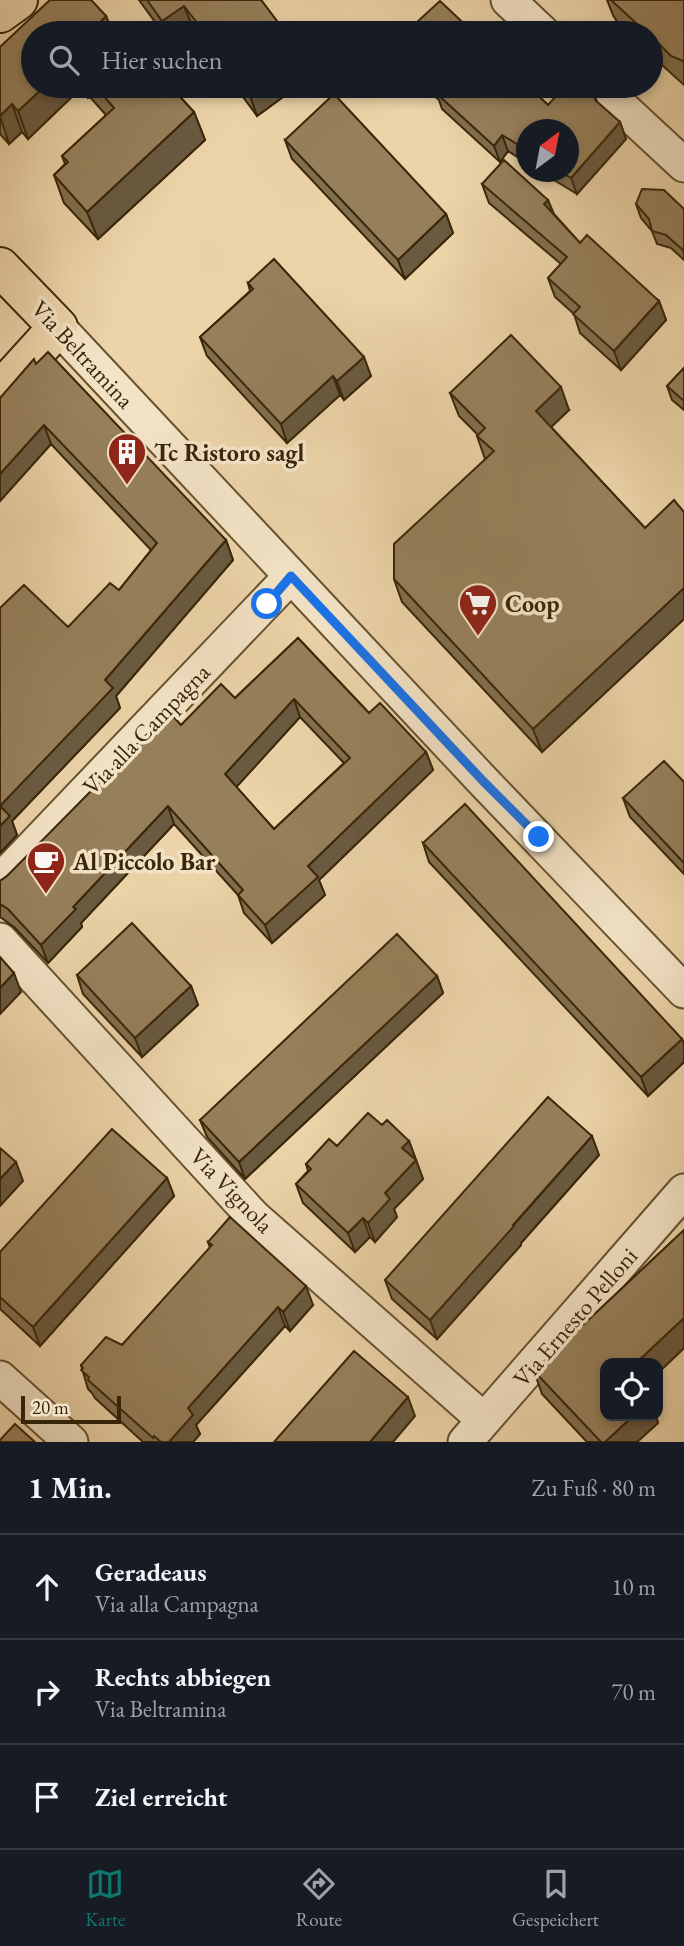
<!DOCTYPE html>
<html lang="de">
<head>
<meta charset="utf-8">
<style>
  body { margin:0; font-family:"EB Garamond",serif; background:#242831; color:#f1f3f6 }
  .controls { position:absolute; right:21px; bottom:21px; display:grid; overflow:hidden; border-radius:14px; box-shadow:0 4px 10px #0003 }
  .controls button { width:63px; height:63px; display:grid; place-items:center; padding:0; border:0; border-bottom:2px solid #363941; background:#171b24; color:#f1f3f6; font:35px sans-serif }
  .compass { position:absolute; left:516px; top:119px; width:63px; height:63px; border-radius:50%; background:#171b24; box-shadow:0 4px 10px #0003; rotate:32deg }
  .scale { position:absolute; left:21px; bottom:18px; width:100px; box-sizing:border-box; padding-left:7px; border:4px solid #392608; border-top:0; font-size:19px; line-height:24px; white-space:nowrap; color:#392608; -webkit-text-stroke:5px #f3e3c6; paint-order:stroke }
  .stop { position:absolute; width:21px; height:21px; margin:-16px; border:5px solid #1a73e8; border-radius:50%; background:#fff }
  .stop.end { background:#1a73e8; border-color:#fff; box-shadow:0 2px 7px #0008 }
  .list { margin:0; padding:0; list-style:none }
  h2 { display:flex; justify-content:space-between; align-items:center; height:91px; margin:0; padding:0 28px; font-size:30px }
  h2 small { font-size:23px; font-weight:400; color:#9ea1a6 }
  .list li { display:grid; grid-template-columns:46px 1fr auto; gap:21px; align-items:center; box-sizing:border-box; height:105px; padding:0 28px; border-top:2px solid #363941 }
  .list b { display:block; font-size:26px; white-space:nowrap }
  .list p { margin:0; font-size:23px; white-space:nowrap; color:#9ea1a6 }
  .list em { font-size:23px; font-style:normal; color:#9ea1a6 }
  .icon { flex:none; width:38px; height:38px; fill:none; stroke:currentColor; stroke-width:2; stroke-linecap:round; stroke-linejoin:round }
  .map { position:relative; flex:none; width:684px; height:1442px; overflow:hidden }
  .search { position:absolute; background:#171b24; box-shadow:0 4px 10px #0003; left:21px; right:21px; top:21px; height:77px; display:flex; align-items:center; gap:18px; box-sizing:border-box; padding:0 24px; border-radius:38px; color:#9ea1a6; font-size:26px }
  .sheet { height:406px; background:#171b24 }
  nav { display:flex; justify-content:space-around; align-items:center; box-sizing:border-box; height:98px; border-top:2px solid #363941; background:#171b24; font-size:19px; color:#9ea1a6 }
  nav a { display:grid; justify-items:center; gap:4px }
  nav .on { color:#0f766e }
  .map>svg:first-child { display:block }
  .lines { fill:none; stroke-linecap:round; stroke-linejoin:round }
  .minor-casing { stroke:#665230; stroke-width:37 }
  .major-casing { stroke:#392608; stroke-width:42 }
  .minor { stroke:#f3e3c6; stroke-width:33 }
  .major { stroke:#ecd4a8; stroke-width:38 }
  .wall { fill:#816e4e; stroke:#392608; stroke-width:2; fill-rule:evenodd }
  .shaded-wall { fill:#695a40; stroke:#392608; stroke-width:2 }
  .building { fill:#96805b; stroke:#392608; stroke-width:2; fill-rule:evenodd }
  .route { stroke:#1a73e8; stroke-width:9 }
  .labels { text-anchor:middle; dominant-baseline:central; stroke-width:7; stroke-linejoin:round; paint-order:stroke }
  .street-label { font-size:24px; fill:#392608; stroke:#f3e3c6 }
  .poi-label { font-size:24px; font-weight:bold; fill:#392608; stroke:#f3e3c6; text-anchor:start }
</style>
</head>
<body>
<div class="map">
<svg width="684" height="1442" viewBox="0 0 684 1442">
  <rect width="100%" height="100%" fill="#ecd4a8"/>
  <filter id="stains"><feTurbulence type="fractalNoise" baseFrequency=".00286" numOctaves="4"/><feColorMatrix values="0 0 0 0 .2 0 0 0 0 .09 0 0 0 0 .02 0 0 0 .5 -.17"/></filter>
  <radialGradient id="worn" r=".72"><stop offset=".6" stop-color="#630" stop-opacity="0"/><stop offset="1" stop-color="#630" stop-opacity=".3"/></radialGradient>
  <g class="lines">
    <g class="minor-casing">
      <path id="minor" d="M 508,0 L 543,33
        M 599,86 L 684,165
        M 58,327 L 483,781 L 684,991
        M 0,881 L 291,576
        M 0,940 L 253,1216 L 484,1420
        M 0,1378 L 71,1442
        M 465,1442 L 684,1191"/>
    </g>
    <g class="major-casing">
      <path id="major" d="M 0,13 L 18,0
        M 0,267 L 58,327 L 0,391"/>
    </g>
    <use href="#minor" class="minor"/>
    <use href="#major" class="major"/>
  </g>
  <path class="wall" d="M 50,0 L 91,0 L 106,16 L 113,33 L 33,33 L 33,86 L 145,86 L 147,88 L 149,86 L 170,86 L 194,112 L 205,140 L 98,239 L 64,203 L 54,175 L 65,164 L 62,156 L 106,115 L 90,97 L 88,98 L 80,89 L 28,139 L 22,132 L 9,144 L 0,134 L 0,47 Z
    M 139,0 L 261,0 L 286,33 L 196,33 L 193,28 L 186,33 L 163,33 Z
    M 607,0 L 684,0 L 684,85 L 651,55 L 651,33 L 627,33 L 619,25 L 613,15 Z
    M 235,86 L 298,86 L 257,116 Z
    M 423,86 L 528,86 L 548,105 L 596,99 L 597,102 L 620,122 L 626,139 L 577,194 L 541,172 L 569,172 L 527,130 L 527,163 L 508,151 L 500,162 L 442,109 L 439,100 Z
    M 285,140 L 446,214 L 453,233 L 405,279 L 292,159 Z
    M 482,184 L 548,200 L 554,214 L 580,243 L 659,301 L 666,320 L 621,370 L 580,333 L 574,314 L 555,297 L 548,278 L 561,264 L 489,203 Z
    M 636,204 L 684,209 L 684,260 L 671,248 L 657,244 L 652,231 L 641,218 Z
    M 248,283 L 371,376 L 344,400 L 340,395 L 287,443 L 207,356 L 200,337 L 250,291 Z
    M 36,364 L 226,540 L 233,560 L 116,696 L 120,708 L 12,821 L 17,835 L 0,853 L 68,627 L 119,590 L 151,550 L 51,444 L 0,501 L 0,398 Z
    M 684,368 L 684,410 L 672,400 L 667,386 Z
    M 450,393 L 569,410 L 551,427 L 645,528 L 684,512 L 684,619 L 542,752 L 402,602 L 394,579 L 485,459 L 477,436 L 478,435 L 459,416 Z
    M 298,638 L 369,713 L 426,752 L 433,770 L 319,880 L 325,895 L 272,943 L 244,913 L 238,895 L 174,824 L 81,923 L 82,927 L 48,963 L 14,927 L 0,917 L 0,881 L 7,876 L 181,725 L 235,698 ZM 300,717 L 344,763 L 274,829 L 236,787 Z
    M 684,782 L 684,874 L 630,817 L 623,798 Z
    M 423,843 L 682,1039 L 684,1044 L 684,1062 L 648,1096 L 429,862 Z
    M 77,975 L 191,986 L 198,1005 L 142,1057 L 83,994 Z
    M 437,976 L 443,993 L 245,1179 L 207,1137 L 200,1120 Z
    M 382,1125 L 409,1141 L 423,1179 L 394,1209 L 397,1217 L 375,1242 L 370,1237 L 355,1252 L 303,1203 L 296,1184 L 308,1171 L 306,1164 L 337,1146 Z
    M 599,1155 L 521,1243 L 521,1245 L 437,1339 L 392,1299 L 385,1280 Z
    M 167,1178 L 174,1196 L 40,1346 L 0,1309 L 0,1252 Z
    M 684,1230 L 684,1348 L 658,1373 L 658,1363 L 605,1416 L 656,1416 L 658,1423 L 637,1442 L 587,1442 L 542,1394 L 534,1371 Z
    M 208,1242 L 313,1305 L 290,1331 L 285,1326 L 196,1425 L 200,1434 L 193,1442 L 143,1442 L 95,1398 L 92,1393 L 88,1389 L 81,1365 L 122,1345 L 210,1248 Z"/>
  <path class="shaded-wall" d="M 184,6 L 193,28 L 186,33 L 167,33 L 162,21 Z
    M 106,16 L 113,33 L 94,33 L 93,30 Z
    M 45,86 L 79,86 L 80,89 L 28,139 L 18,111 Z
    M 84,86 L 86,86 L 90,97 L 88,98 Z
    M 259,86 L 298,86 L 257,116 L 249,93 Z
    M 12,104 L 22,132 L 9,144 L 0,116 Z
    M 194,112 L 205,140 L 98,239 L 87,212 Z
    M 620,122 L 626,139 L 577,194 L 571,178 Z
    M 502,135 L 508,151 L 500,162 L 494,146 Z
    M 548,200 L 555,219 L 544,204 Z
    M 446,214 L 453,233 L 405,279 L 398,260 Z
    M 659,301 L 666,320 L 621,370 L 614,351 Z
    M 364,357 L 371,376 L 344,400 L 337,381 Z
    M 333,376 L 340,395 L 287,443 L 281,424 Z
    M 561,387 L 569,410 L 544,434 L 536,411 Z
    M 44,425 L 51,444 L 0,501 L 0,474 Z
    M 226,540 L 233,560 L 116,696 L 120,708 L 12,821 L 17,835 L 0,853 L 0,806 L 105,680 Z
    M 684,588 L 684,619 L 542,752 L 533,729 Z
    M 294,699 L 300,717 L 232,792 L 225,774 Z
    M 426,752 L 433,770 L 319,880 L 325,895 L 272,943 L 265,925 L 308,866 Z
    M 168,806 L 174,824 L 81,923 L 82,927 L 48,963 L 41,945 L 73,907 Z
    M 14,973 L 21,992 L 0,1014 L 0,988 Z
    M 437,976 L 443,993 L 245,1179 L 239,1162 Z
    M 191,986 L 198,1005 L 142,1057 L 135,1038 Z
    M 682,1039 L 684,1044 L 684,1062 L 648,1096 L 641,1077 Z
    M 592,1136 L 599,1155 L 521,1243 L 521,1245 L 437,1339 L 430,1320 Z
    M 409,1141 L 416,1160 L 402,1148 Z
    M 416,1160 L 423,1179 L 394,1209 L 397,1217 L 375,1242 L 368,1223 L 385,1193 Z
    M 16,1162 L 23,1181 L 0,1206 L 0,1179 Z
    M 167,1178 L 174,1196 L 40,1346 L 33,1327 Z
    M 363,1218 L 370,1237 L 355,1252 L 348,1233 Z
    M 306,1286 L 313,1305 L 290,1331 L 283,1312 Z
    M 278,1307 L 285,1326 L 196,1425 L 200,1434 L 193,1442 L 169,1442 L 188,1408 Z
    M 684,1318 L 684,1348 L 658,1373 L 658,1363 L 636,1363 Z
    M 408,1397 L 415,1416 L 393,1442 L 370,1442 Z
    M 633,1416 L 656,1416 L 658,1423 L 637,1442 L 605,1442 Z"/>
  <path class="building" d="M 50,0 L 91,0 L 106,16 L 93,30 L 96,33 L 33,33 L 33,86 L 45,86 L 18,111 L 12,104 L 0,116 L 0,47 Z
    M 147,0 L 261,0 L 286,33 L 205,33 L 184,6 L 162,21 Z
    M 611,0 L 684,0 L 684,60 L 683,61 L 671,56 L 651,36 L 651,33 L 647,33 Z
    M 440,1 L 474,33 L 405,33 Z
    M 95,86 L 145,86 L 147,88 L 149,86 L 170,86 L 194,112 L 87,212 L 54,175 L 68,162 L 62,156 L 114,108 Z
    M 244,86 L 259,86 L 249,93 Z
    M 435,86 L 528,86 L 548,105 L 565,86 L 582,86 L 596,99 L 595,100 L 620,122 L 571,178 L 561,172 L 569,172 L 569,130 L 527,130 L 527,150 L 502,135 L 494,146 L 436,93 L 439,90 Z
    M 334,94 L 446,214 L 398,260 L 285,140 Z
    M 504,160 L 548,200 L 544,204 L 580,243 L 587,235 L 659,301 L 614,351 L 573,314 L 580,307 L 548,278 L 567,257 L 482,184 Z
    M 642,189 L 664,190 L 684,209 L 684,255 L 683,250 L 666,235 L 652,231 L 649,219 L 636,204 Z
    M 274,259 L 364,357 L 337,381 L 333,376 L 281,424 L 200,337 L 253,289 L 248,283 Z
    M 511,335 L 561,387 L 536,411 L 645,528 L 674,500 L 684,512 L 684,588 L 533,729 L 394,579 L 394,544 L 494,451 L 477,436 L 485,428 L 450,393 Z
    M 48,352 L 226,540 L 105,680 L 113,688 L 0,806 L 0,608 L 24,585 L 68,627 L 110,583 L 119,590 L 157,543 L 44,425 L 0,474 L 0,398 L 34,359 L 36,364 Z
    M 684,368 L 684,401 L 667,386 Z
    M 298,638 L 369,713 L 380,703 L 426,752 L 308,866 L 318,877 L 265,925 L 238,895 L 243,890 L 168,806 L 73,907 L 76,909 L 41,945 L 8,909 L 0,904 L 0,881 L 7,876 L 169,712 L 181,725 L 221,684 L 235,698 ZM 294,699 L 350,758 L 274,829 L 225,774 Z
    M 664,761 L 684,782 L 684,863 L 623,798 Z
    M 465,804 L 682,1039 L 641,1077 L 423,843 Z
    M 0,806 L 10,816 L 0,826 Z
    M 132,923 L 191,986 L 135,1038 L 77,975 Z
    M 397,934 L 437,976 L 239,1162 L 200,1120 Z
    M 0,957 L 14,973 L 0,988 Z
    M 548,1097 L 592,1136 L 513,1225 L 514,1226 L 430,1320 L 385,1280 Z
    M 368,1113 L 382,1125 L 387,1120 L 409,1141 L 402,1148 L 416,1160 L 385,1193 L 390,1199 L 368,1223 L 363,1218 L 348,1233 L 296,1184 L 311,1169 L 306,1164 L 329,1139 L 337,1146 Z
    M 112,1129 L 167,1178 L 33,1327 L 0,1297 L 0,1252 Z
    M 0,1148 L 16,1162 L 0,1179 Z
    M 230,1217 L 306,1286 L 283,1312 L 278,1307 L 188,1408 L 193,1415 L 169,1442 L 161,1442 L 154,1436 L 153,1438 L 88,1380 L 89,1377 L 81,1370 L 83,1368 L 81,1365 L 106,1337 L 122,1345 L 212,1245 L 208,1242 Z
    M 684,1230 L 684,1318 L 636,1363 L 605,1363 L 605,1416 L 633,1416 L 605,1442 L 601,1442 L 534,1371 Z
    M 354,1351 L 408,1397 L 370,1442 L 274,1442 Z
    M 15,1424 L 35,1442 L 0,1442 L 0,1440 Z"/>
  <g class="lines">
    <path class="route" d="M 267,604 L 291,576 L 483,781 L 539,837"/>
  </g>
  <defs>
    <g id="building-pin" transform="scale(2.0125)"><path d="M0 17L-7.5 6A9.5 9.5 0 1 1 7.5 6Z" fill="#8f2418" stroke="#f3e3c6"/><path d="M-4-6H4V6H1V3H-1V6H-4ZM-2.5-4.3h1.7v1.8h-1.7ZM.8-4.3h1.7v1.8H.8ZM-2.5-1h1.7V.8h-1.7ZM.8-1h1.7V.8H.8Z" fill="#fff"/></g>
    <g id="supermarket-pin" transform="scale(2.0125)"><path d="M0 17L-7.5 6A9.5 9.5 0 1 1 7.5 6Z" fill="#8f2418" stroke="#f3e3c6"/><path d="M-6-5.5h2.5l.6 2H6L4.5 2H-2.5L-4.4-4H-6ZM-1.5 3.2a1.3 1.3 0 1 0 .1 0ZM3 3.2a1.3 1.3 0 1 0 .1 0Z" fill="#fff"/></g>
    <g id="cafe-pin" transform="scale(2.0125)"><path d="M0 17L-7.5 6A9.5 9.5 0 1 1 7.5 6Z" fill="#8f2418" stroke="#f3e3c6"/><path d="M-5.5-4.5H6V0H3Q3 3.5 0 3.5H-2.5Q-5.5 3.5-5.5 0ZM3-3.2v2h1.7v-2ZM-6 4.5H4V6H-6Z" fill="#fff"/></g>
  </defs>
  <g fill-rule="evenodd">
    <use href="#building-pin" x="127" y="452"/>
    <use href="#supermarket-pin" x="478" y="603"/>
    <use href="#cafe-pin" x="46" y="861"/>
  </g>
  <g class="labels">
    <g class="street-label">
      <text transform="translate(83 354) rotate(47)">Via Beltramina</text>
      <text transform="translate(146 729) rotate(-46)">Via alla Campagna</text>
      <text transform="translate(232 1190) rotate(46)">Via Vignola</text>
      <text transform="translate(575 1317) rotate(-49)">Via Ernesto Pelloni</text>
    </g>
    <g class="poi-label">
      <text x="154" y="452">Tc Ristoro sagl</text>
      <text x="505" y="603">Coop</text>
      <text x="73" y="861">Al Piccolo Bar</text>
    </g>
  </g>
  <rect width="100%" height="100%" filter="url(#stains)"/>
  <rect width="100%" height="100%" fill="url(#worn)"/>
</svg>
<div class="controls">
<button><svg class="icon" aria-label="locate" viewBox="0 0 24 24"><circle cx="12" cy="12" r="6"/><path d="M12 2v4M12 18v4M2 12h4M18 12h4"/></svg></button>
</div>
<svg class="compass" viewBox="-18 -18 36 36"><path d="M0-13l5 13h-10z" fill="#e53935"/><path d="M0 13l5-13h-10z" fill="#9ea1a6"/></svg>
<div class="scale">20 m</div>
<div class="stop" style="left:267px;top:604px"></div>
<div class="stop end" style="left:539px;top:837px"></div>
<div class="search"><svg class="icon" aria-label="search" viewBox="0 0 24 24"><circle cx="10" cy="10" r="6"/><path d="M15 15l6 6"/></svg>Hier suchen</div>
</div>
<section class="sheet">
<h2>1 Min.<small>Zu Fuß · 80 m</small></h2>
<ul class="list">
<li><svg class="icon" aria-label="ahead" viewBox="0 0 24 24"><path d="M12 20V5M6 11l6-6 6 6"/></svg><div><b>Geradeaus</b><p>Via alla Campagna</p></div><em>10 m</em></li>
<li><svg class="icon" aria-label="right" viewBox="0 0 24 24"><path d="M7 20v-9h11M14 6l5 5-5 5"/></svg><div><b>Rechts abbiegen</b><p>Via Beltramina</p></div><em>70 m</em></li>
<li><svg class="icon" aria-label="arrive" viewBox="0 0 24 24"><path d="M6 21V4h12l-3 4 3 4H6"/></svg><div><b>Ziel erreicht</b></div></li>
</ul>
</section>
<nav>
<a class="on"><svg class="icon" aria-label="map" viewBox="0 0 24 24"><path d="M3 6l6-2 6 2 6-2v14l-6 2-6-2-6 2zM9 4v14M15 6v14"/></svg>Karte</a>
<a><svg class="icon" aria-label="directions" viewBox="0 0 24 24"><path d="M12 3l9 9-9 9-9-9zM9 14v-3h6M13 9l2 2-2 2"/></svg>Route</a>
<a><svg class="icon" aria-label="saved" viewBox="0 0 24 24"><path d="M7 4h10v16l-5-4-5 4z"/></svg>Gespeichert</a>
</nav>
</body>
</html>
